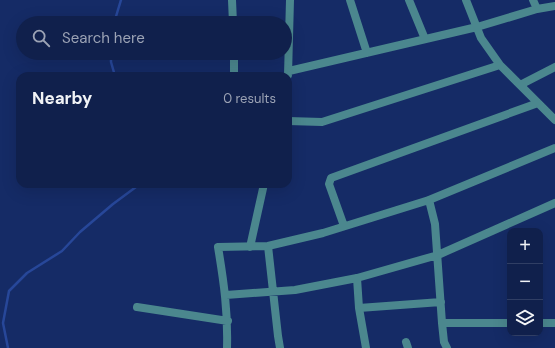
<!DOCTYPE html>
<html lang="en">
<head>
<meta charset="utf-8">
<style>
  body { margin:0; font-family:"DM Sans",sans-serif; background:#1e2d56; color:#f1f3f6 }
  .controls { position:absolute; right:12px; bottom:12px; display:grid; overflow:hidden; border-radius:8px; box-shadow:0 4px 16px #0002 }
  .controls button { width:36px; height:36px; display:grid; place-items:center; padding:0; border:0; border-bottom:1px solid #303e64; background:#10204c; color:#f1f3f6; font:20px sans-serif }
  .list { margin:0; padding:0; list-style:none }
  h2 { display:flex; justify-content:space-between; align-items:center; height:52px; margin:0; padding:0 16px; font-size:17px }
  h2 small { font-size:13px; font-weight:400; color:#9ca3b5 }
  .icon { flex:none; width:22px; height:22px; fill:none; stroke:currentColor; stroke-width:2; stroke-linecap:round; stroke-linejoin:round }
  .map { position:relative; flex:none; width:555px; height:348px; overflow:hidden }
  .search { position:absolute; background:#10204c; box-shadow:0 4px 16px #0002; left:16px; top:16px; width:276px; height:44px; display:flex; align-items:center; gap:10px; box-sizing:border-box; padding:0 14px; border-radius:22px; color:#9ca3b5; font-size:15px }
  .panel { position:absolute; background:#10204c; box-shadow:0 4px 16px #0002; left:16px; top:72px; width:276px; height:116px; border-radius:12px }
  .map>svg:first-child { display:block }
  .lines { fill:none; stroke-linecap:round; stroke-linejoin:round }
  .stream { stroke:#274799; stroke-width:2.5 }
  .street { stroke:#4b878e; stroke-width:8 }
</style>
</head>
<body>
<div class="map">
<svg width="555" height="348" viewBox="0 0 555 348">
  <rect width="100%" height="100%" fill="#152b66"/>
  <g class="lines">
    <path class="stream" d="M 114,23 L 121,0
      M 111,53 L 111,62 L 115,76
      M 8,348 L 3,323 L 9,291 L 27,273 L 62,251 L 80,232 L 113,204 L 140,184"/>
    <path class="street" d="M 232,0 L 233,23
      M 350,0 L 367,53
      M 409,0 L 425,39
      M 466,0 L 481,38 L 500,65 L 555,120
      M 533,0 L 537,9 L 555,6
      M 234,53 L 234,73
      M 289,71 L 477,27 L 537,9
      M 288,75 L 290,0
      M 520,85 L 555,67
      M 288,121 L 322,122 L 500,65
      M 429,200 L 435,224 L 442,323 L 444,342 L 447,348
      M 344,226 L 329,184 L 331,178 L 538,103
      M 268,246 L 278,336 L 280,348
      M 250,247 L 264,184
      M 357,278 L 359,308 L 366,348
      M 226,295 L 295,290 L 357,278 L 438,255 L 555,203
      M 137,307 L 228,321
      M 359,308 L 441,302
      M 442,323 L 510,323
      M 540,323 L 555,323
      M 406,342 L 408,348
      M 227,348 C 228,312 224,283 218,247 L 268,246 L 323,233 L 429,200 L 555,148"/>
  </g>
</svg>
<div class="controls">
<button>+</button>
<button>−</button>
<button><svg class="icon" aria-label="layers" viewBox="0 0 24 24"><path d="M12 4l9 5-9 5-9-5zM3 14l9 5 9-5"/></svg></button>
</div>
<div class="search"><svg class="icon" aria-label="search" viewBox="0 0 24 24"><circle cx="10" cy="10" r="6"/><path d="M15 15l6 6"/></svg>Search here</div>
<section class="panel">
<h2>Nearby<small>0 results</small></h2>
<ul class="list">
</ul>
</section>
</div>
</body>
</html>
